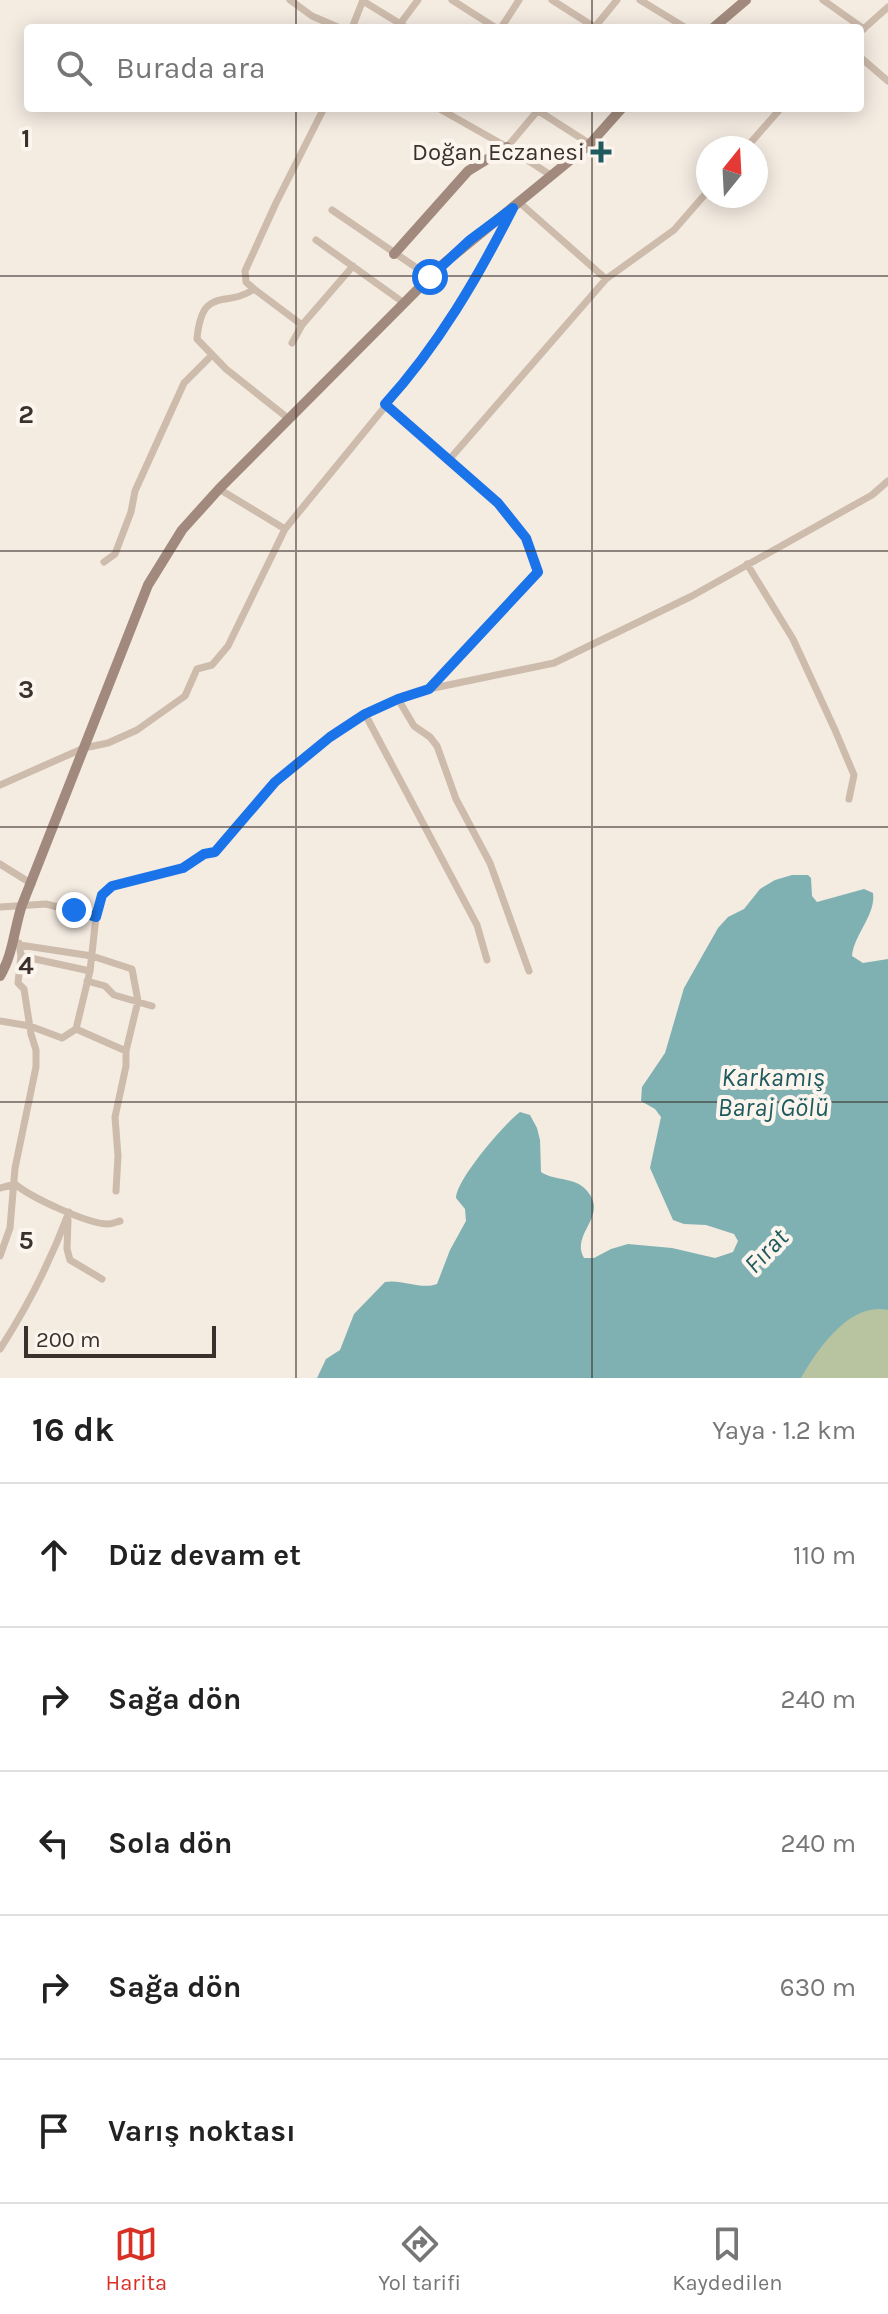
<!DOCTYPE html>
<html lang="tr">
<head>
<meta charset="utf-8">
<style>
  body { margin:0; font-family:Karla,sans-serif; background:#f6f6f6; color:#222 }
  .compass { position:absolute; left:696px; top:136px; width:72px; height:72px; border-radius:50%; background:#fff; box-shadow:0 4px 20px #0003; rotate:18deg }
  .scale { position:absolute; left:24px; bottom:20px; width:192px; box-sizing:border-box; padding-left:8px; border:4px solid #3b302b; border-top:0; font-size:22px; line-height:28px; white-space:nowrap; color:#3b302b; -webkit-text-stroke:6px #fbf5ee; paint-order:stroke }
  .stop { position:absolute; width:24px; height:24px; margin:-18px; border:6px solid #1a73e8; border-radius:50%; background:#fff }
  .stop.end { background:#1a73e8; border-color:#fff; box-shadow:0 2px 8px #0008 }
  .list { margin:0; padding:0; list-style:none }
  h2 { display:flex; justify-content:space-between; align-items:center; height:104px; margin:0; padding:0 32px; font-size:34px }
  h2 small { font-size:26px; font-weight:400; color:#767676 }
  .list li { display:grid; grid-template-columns:52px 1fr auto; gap:24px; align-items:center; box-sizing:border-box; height:144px; padding:0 32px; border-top:2px solid #e0e0e0 }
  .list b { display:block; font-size:30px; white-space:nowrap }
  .list em { font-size:26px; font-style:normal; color:#767676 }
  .icon { flex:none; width:44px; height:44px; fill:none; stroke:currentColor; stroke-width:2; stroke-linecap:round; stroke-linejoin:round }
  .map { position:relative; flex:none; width:888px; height:1378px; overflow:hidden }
  .search { position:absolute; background:#fff; box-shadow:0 4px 20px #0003; left:24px; right:24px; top:24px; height:88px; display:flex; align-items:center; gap:20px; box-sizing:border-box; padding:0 28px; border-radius:8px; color:#767676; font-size:30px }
  .sheet { height:824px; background:#fff }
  nav { display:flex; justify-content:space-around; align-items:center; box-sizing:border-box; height:112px; border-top:2px solid #e0e0e0; background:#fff; font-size:22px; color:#767676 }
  nav a { display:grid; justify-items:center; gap:4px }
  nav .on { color:#d93025 }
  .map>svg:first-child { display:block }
  .green { fill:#b8c4a0 }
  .water { fill:#7fb0b2 }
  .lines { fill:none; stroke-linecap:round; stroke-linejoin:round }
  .street { stroke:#cdbbac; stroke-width:7 }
  .secondary { stroke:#a18a7d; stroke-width:10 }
  .route { stroke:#1a73e8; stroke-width:10 }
  .grid { fill:none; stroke:#3b302b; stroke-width:2; stroke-opacity:0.55 }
  .poi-dot { fill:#1f5a5e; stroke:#fbf5ee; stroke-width:3 }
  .labels { text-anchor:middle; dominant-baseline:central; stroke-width:8; stroke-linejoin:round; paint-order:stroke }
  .poi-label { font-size:24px; fill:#3b302b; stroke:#fbf5ee; text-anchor:end }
  .water-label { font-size:26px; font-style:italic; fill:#1f5a5e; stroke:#fbf5ee }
  .grid-label { font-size:26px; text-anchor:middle; font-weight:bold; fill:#3b302b; stroke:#fbf5ee; stroke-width:8; stroke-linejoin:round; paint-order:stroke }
</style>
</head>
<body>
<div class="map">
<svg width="888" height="1378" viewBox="0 0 888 1378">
  <rect width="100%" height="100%" fill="#f4ebe1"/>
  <path class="green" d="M 888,1273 L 888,1378 L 783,1378 Z"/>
  <path class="water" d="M 792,875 L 808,875 L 811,878 L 812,896 L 817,902 L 864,889 L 873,893 C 876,915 854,934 852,956 L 863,963 L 888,959 L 888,1310 C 849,1302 818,1349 801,1378 L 317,1378 L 326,1359 L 340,1350 L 354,1314 L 385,1282 C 403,1279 421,1290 437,1284 L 450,1250 L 466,1221 L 465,1209 L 456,1198 C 456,1180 504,1124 520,1112 L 530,1115 L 537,1128 L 540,1140 L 541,1172 C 556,1182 576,1176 588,1192 C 608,1217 570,1234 584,1258 L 594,1258 L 611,1249 L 628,1244 L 672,1248 L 715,1258 L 733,1252 L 738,1241 L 734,1234 L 706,1225 L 684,1224 L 673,1220 L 650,1168 L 661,1117 L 655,1109 L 641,1101 L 642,1087 L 665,1053 L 684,988 L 718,928 L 728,917 L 744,909 L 760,889 L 775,880 Z"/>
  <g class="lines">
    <path class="street" d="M 290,0 L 312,16 L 340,28
      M 452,0 L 496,28
      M 552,0 L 596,28
      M 640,0 L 686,28
      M 823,0 L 864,29
      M 363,1 L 407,28
      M 352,28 L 363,0
      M 397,28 L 418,0
      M 501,28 L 519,0
      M 594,28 L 617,0
      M 860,32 L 888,7
      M 860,57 L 888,81
      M 438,108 L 507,147 L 552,176
      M 534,108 L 590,144
      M 507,147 L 539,109
      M 746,148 L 781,108
      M 520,203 L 606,279
      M 332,210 L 430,277
      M 316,240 L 404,303
      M 254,289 L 246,282 L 245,271 L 276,203 L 324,108
      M 292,343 L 302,325 L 353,266
      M 385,404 L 498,503 L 526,538 L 538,572 L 430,688
      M 289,419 L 226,369 L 197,339 C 202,284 226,309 254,289 L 302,325
      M 448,461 L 606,279 L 674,230 L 708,191
      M 219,489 L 285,529
      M 104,562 L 115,554 L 131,512 L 135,491 L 184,383 L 212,355
      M 747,564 L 793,639 L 835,730 L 854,775 L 849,799
      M 398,699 L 414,726 L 430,737 L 437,746 L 456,799 L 490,863 L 529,971
      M 365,714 L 477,925 L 487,960
      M 0,785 L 84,748 L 108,743 L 137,730 L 185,696 L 197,669 L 212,665 L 228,646 L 285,529 L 406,381 L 476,280 L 511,212
      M 0,864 L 32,884
      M 0,907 L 46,904 L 96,917
      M 20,945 L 92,956 L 132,969 L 138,1001 L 126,1051 L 126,1066 L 115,1117 L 118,1156 L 116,1191
      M 21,956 L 90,971
      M 87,981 L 105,986 L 114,995 L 152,1006
      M 0,1021 L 30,1026 L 62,1038 L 76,1029 L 90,971 L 96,917 L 102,895 L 112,886 L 183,868 L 204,854 L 215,852 L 275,782 L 330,737 L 365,714 L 398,699 L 429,689 L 554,663 L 692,596 L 872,495 L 888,481
      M 76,1029 L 126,1051
      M 0,1188 L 15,1184 C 30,1197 88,1224 108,1224 C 112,1224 116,1222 120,1221
      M 68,1220 L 67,1249 L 70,1260 L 102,1279
      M 0,1256 L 10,1228 L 15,1168 L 36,1067 L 36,1050 L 31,1034 L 24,989 L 18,983 L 21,956 L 19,943
      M 0,1349 C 28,1306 51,1260 69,1212"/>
    <path class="secondary" d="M 713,28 L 746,0
      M 394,254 L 468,171 L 507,147
      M 0,976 C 13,955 14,929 22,905 L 148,585 L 182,530 L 219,489 L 442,265 L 590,144 L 622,108"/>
  </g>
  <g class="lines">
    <path class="route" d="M 74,910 L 96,917 L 102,895 L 112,886 L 183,868 L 204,854 L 215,852 L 275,782 L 330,737 L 365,714 L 398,699 L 429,689 L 538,572 L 526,538 L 498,503 L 385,404 C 438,346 478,277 513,208 L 470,240 L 430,277"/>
  </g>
  <path class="grid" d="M 296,0 L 296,28M 592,0 L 592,28M 296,108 L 296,1378M 592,108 L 592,1378M 0,276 L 888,276M 0,551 L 888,551M 0,827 L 888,827M 0,1102 L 888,1102"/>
  <path class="poi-dot" d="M597 140h8v8h8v8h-8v8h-8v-8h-8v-8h8z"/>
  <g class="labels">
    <g class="poi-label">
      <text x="585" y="152">Doğan Eczanesi</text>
    </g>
    <g class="water-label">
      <text x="773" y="1077">Karkamış<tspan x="773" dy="30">Baraj Gölü</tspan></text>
      <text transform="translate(766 1251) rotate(-46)">Fırat</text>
    </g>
  </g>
  <g class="grid-label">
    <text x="26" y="147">1</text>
    <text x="26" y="423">2</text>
    <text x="26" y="698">3</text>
    <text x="26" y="974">4</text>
    <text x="26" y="1249">5</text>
  </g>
</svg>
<svg class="compass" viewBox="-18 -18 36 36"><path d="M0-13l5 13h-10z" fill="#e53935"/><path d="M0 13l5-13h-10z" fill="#767676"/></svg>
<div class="scale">200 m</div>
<div class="stop" style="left:430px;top:277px"></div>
<div class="stop end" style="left:74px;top:910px"></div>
<div class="search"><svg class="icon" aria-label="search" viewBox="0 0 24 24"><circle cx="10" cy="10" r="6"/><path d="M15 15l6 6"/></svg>Burada ara</div>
</div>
<section class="sheet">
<h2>16 dk<small>Yaya · 1.2 km</small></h2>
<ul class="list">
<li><svg class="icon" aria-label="ahead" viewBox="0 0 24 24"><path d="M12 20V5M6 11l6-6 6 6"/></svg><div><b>Düz devam et</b></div><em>110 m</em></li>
<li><svg class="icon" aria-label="right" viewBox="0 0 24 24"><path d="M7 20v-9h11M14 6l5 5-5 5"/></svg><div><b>Sağa dön</b></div><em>240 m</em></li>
<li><svg class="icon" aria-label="left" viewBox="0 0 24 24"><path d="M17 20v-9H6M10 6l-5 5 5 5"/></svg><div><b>Sola dön</b></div><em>240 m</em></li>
<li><svg class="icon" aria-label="right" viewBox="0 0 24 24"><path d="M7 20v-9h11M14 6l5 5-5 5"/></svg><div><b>Sağa dön</b></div><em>630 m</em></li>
<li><svg class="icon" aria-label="arrive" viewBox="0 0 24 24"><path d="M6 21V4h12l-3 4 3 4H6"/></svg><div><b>Varış noktası</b></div></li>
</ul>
</section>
<nav>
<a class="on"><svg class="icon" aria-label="map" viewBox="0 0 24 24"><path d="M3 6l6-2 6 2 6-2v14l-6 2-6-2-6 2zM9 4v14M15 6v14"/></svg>Harita</a>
<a><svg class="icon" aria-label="directions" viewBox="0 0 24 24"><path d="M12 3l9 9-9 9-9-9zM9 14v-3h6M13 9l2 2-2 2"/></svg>Yol tarifi</a>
<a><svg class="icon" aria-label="saved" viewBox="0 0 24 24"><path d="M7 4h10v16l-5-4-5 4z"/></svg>Kaydedilen</a>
</nav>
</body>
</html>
